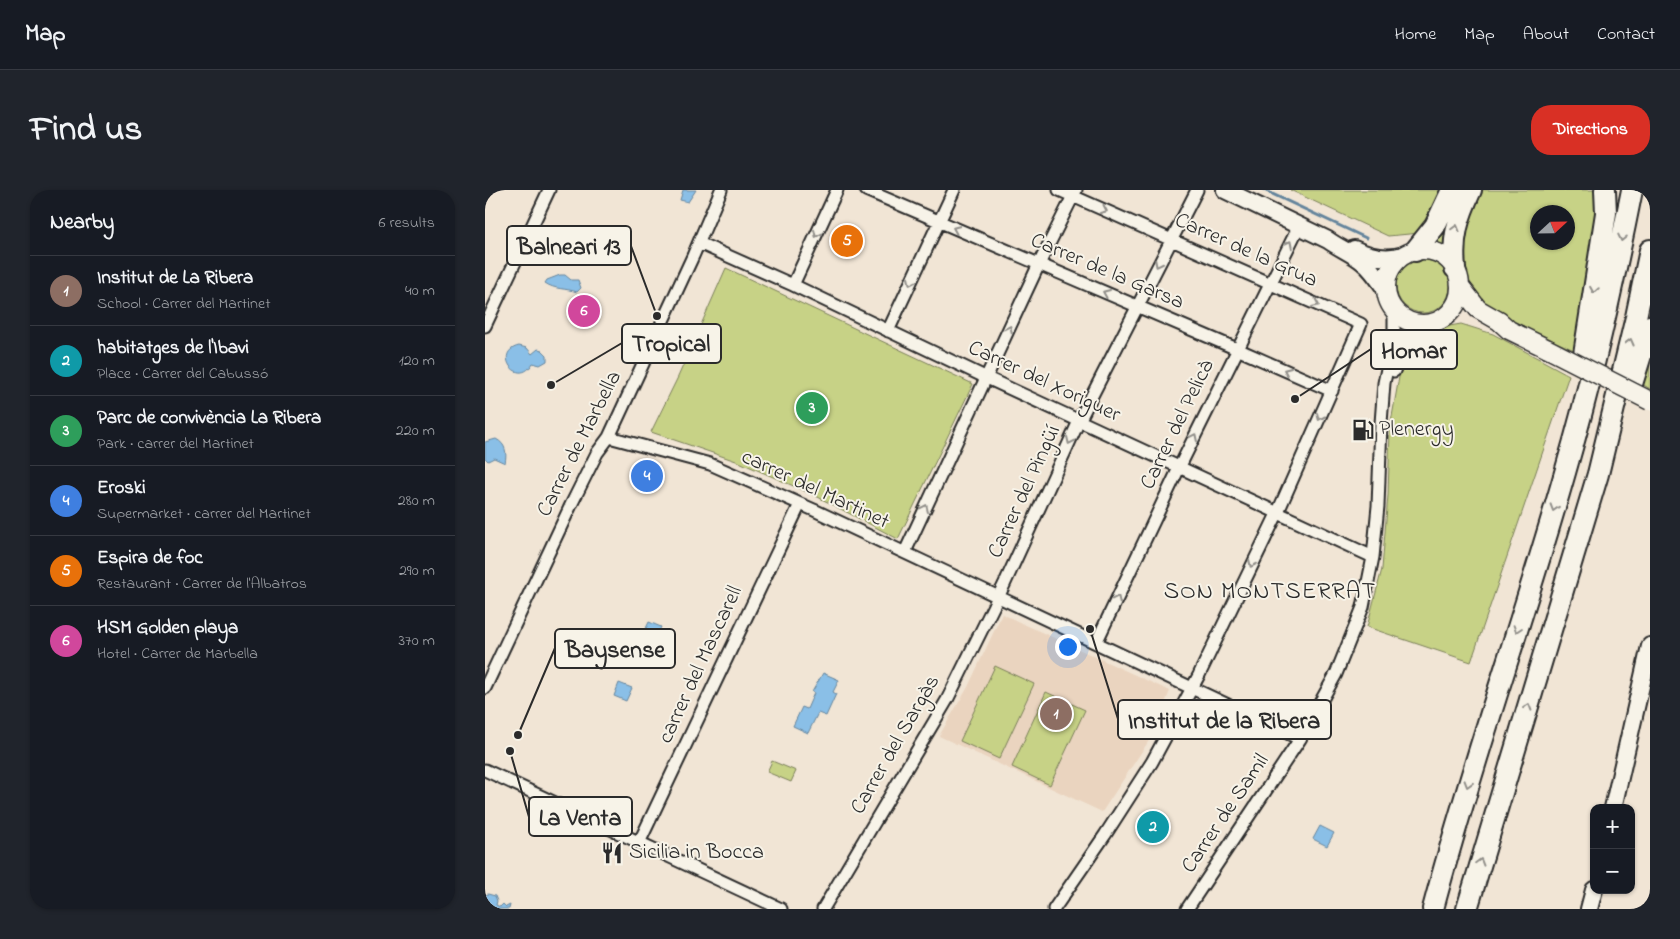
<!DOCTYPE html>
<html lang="en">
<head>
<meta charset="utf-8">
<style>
  body { margin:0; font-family:"Indie Flower",sans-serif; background:#20242c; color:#f1f3f6 }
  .controls { position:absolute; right:15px; bottom:15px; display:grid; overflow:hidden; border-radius:10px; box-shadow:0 1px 4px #0004 }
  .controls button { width:45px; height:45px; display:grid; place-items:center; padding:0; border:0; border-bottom:1px solid #363941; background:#171b24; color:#f1f3f6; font:25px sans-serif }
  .compass { position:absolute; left:1045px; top:15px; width:45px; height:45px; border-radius:50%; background:#171b24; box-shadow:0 1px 4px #0004; rotate:68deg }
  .you { position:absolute; left:582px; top:456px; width:18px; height:18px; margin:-12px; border:4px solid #fff; border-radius:50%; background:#1a73e8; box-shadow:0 0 0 8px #1a73e833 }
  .badge { display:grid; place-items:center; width:32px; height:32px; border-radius:50%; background:#d93025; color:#fff; font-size:16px; font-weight:700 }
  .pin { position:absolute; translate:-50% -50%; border:2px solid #fff; box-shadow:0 1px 5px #0006 }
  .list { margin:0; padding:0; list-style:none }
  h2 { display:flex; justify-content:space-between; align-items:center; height:65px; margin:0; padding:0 20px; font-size:21px }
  h2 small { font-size:16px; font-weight:400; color:#9ea1a6 }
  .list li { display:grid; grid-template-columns:32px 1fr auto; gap:15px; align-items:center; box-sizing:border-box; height:70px; padding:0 20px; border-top:1px solid #363941 }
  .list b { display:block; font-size:19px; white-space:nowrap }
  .list p { margin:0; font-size:16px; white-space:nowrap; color:#9ea1a6 }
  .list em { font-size:16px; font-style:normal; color:#9ea1a6 }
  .map { position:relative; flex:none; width:1165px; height:719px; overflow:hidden; border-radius:20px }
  header { display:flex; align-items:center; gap:30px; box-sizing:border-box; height:70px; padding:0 25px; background:#171b24; border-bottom:1px solid #363941 }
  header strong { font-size:24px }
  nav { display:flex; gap:28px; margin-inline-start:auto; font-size:18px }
  .intro { display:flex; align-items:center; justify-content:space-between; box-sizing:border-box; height:120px; padding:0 30px }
  h1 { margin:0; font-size:35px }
  .button { padding:12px 22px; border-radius:20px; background:#d93025; color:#fff; font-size:18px; font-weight:700 }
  main { display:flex; gap:30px; padding:0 30px }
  aside { flex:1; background:#171b24; border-radius:20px; box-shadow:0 1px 4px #0004 }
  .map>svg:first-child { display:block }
  .built { fill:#ead4bf }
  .green { fill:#c7d286; stroke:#797e58; fill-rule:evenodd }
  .water { fill:#8abfe7; stroke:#64849c }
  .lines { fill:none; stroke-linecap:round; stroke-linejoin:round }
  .stream { stroke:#64849c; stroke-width:3 }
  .street-casing { stroke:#2b2b2b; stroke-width:15 }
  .secondary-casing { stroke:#2b2b2b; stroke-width:20 }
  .primary-casing { stroke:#2b2b2b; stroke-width:21 }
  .highway-casing { stroke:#2b2b2b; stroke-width:24 }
  .street { stroke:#f7f3e8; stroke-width:11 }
  .secondary { stroke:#f7f3e8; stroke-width:16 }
  .primary { stroke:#f7f3e8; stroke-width:18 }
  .highway { stroke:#f7f3e8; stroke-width:20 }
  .primary-bridge-casing { stroke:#2b2b2b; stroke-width:21; stroke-linecap:butt }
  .primary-bridge { stroke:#f7f3e8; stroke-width:18 }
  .oneway { stroke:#918f8a }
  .labels { text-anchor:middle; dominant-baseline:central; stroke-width:4; stroke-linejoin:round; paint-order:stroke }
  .street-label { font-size:22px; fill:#2b2b2b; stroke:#f7f3e8 }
  .poi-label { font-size:22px; fill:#2b2b2b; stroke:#f7f3e8; text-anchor:start }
  .neighbourhood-label { font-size:24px; letter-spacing:1px; fill:#2b2b2b; stroke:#f7f3e8 }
  .leader { fill:none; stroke:#2b2b2b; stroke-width:2 }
  .callout-dot { fill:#2b2b2b; stroke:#f7f3e8; stroke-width:2 }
  .callout { fill:#f7f3e8; stroke:#2b2b2b; stroke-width:2 }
  .callout-label { font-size:24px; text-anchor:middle; font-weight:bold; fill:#2b2b2b }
</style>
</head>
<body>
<header>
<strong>Map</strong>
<nav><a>Home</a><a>Map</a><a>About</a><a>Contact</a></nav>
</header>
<div class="intro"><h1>Find us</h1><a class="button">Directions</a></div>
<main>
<aside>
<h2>Nearby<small>6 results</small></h2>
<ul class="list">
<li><span class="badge" style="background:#8d6e63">1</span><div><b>Institut de La Ribera</b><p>School · Carrer del Martinet</p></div><em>40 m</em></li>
<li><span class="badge" style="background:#0f9aa8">2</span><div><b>habitatges de l'Ibavi</b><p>Place · Carrer del Cabussó</p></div><em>120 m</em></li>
<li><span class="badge" style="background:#2e9e5b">3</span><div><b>Parc de convivència La Ribera</b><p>Park · carrer del Martinet</p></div><em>220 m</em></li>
<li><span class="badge" style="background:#3f7fe0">4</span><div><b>Eroski</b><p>Supermarket · carrer del Martinet</p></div><em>280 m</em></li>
<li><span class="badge" style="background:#e8710a">5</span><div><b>Espira de foc</b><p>Restaurant · Carrer de l'Albatros</p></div><em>290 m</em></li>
<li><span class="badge" style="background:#d1479c">6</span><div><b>HSM Golden playa</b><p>Hotel · Carrer de Marbella</p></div><em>370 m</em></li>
</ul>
</aside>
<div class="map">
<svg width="1165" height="719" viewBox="0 0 1165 719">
  <rect width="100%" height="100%" fill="#f1e5d5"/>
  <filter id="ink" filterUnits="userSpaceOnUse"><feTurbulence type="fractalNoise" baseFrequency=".02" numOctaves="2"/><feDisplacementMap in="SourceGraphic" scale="10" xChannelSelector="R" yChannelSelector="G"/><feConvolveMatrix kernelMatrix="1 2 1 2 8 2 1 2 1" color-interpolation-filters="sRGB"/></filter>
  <g filter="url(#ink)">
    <path class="built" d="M 517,424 L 685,501 L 665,549 L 617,622 L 454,546 L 483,497 Z"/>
    <path class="green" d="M 805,0 L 958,0 L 935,43 L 903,46 Z
      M 975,0 L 962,61 L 947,55 Z
      M 995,0 L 1112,0 L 1113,6 L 1091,161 C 1032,133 962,118 981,36 C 983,24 990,11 995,0 ZM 1052,22 L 1082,22 L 1082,52 L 1052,52 Z
      M911 96a27 27 0 1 1 54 0a27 27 0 1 1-54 0Z
      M 241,78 L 488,194 L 413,349 L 329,305 L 254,272 L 166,242 L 193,187 Z
      M 976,134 L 1008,144 L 1084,185 L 986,472 L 882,437 L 897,379 L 903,305 L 905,238 L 914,187 L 922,166 L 934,151 L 953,138 Z
      M 1165,167 L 1165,199 L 1157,194 Z
      M 510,476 L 549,494 L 514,569 L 475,551 Z
      M 561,502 L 600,520 L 565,595 L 527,577 Z
      M 287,571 L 311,581 L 306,592 L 282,582 Z"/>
    <path class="water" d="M 198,0 L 211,0 L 203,12 L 195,10 Z
      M 75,85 L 80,85 L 86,90 L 93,90 L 96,98 L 92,102 C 81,98 70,100 60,93 L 62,90 Z
      M 34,156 L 42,158 L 47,164 L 53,159 L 57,160 L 62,165 L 62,171 L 55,175 L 48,173 C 33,199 7,162 34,156 Z
      M 11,249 C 21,254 22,263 20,273 L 9,268 L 3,271 L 0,268 L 0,252 Z
      M 164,432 L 176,437 L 164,462 L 152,457 Z
      M 338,483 L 354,490 L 348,502 L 351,504 L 341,526 L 333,523 L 323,543 L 308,536 L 317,517 L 322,519 L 329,503 L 327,502 Z
      M 134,493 L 147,498 L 141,511 L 129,506 Z
      M 835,636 L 849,643 L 842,656 L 828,649 Z
      M 3,704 L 10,706 L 12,711 L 11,715 L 15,717 L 18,714 L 21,717 L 25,715 L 24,719 L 0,719 L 0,705 Z"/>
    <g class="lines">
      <path class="stream" d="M 779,0 L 881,48"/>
      <g class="street-casing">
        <path id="street" d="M 381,0 L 752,159 L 847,201
          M 214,53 L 308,95 L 502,188 L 888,367
          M 308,95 L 352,0
          M 0,136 L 64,0
          M 403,141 L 469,0
          M 909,181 C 915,159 925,142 946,133
          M 124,247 L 225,274 L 329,320 L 815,549
          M 420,362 L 554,74 L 591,0
          M 611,453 L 694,278 L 814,36
          M 0,498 L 86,315 L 112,263 L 124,247 L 208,66 L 236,0
          M 0,580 L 296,719
          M 154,653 L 315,314
          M 338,719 L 462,510 L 519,395 L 594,231 L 712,0
          M 569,719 L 620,645 L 667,572 L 714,485 L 792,324 L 876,134 L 574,0
          M 702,719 L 815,549 L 851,484 L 878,417 L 888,367 L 893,316 L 896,233 L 899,193 L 909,146 L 909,128 L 907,117"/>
      </g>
      <g class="secondary-casing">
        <path id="secondary" d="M 740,0 L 843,50 C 854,58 867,63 878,72 C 887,79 894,90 901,100
          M 869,59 C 885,67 902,70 919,65
          M 1128,618 L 1165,456
          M 1104,719 L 1109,700"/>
      </g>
      <g class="primary-casing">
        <path id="primary" d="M901 97a37 37 0 1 1 74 0a37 37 0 1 1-74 0Z
          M 975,96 L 993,119 L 1014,131 L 1024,140 L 1063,159"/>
      </g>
      <g class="highway-casing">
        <path id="highway" d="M 930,61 L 950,36 L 967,0
          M 970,78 C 967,47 973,28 986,0
          M 1099,164 L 1121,23 L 1120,0
          M 1147,194 L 1165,136
          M 948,719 C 988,568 1041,422 1083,272 C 1109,182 1129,91 1147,0
          M 982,719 L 1113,284 L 1151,127 L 1165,60"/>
      </g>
      <use href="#street" class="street"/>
      <use href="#secondary" class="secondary"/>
      <use href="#primary" class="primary"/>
      <use href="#highway" class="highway"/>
      <g class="primary-bridge-casing">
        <path id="primary-bridge" d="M 1063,159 L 1165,211"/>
      </g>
      <use href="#primary-bridge" class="primary-bridge"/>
    </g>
    <defs><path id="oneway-chevron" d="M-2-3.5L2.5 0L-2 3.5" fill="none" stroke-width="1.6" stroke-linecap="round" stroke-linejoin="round" transform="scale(1.25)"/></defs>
    <g class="oneway">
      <use href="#oneway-chevron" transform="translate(619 20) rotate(24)"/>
      <use href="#oneway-chevron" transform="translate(971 38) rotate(-75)"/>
      <use href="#oneway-chevron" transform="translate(471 39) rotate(-157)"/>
      <use href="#oneway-chevron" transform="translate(332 44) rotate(115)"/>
      <use href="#oneway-chevron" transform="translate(1137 48) rotate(102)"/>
      <use href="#oneway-chevron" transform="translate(804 54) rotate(-63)"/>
      <use href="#oneway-chevron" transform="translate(673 74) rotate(117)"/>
      <use href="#oneway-chevron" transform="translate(426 92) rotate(115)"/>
      <use href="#oneway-chevron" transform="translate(1109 100) rotate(99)"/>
      <use href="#oneway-chevron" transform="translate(621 103) rotate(-157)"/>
      <use href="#oneway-chevron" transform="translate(831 114) rotate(24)"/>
      <use href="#oneway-chevron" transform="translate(524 139) rotate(-65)"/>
      <use href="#oneway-chevron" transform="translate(1145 152) rotate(-76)"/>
      <use href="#oneway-chevron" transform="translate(802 181) rotate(-156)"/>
      <use href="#oneway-chevron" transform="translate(835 227) rotate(114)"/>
      <use href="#oneway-chevron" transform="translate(709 247) rotate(-64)"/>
      <use href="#oneway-chevron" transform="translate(585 251) rotate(115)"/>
      <use href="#oneway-chevron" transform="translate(440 318) rotate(-65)"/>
      <use href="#oneway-chevron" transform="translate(1069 318) rotate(107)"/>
      <use href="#oneway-chevron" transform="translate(767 374) rotate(116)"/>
      <use href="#oneway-chevron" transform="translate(632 409) rotate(-65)"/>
      <use href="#oneway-chevron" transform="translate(1032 439) rotate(108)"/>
      <use href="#oneway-chevron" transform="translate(1043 517) rotate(-73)"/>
      <use href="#oneway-chevron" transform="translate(983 594) rotate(107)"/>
      <use href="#oneway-chevron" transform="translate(995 672) rotate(-74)"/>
    </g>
  </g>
  <defs>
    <g id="fuel-bare" transform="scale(1.725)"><path d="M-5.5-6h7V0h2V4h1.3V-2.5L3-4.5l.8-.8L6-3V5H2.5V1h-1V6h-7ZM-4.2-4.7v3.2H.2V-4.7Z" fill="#2b2b2b" stroke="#f7f3e8" stroke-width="2.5" paint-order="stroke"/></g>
    <g id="restaurant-bare" transform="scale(1.725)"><path d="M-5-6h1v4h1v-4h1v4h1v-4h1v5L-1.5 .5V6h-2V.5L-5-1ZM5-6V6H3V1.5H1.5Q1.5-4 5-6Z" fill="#2b2b2b" stroke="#f7f3e8" stroke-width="2.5" paint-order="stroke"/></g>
  </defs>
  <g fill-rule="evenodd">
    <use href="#fuel-bare" x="878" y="240"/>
    <use href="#restaurant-bare" x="127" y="663"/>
  </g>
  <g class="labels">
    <g class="street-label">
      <text transform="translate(761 61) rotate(24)">Carrer de la Grua</text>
      <text transform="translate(622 82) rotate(23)">Carrer de la Garsa</text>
      <text transform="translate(559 192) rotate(25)">Carrer del Xoriguer</text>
      <text transform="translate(693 235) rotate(-64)">Carrer del Pelicà</text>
      <text transform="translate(95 254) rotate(-63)">Carrer de Marbella</text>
      <text transform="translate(330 300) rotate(25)">carrer del Martinet</text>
      <text transform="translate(540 302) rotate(-65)">Carrer del Pingüí</text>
      <text transform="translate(216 475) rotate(-65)">carrer del Mascarell</text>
      <text transform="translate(411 555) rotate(-60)">Carrer del Sargàs</text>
      <text transform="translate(741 624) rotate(-56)">Carrer de Samil</text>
    </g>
    <g class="poi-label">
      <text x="894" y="240">Plenergy</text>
      <text x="144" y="663">Sicilia in Bocca</text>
    </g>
    <g class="neighbourhood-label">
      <text x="785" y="402">SON MONTSERRAT</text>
    </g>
  </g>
  <path class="leader" d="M172 126L146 56M66 195L137 153M810 209L886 159M33 545L70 458M605 439L633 529M25 561L44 627"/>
  <g class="callout-dot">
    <circle cx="172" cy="126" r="5"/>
    <circle cx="66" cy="195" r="5"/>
    <circle cx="810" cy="209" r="5"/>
    <circle cx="33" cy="545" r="5"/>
    <circle cx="605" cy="439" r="5"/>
    <circle cx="25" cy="561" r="5"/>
  </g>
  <g class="callout">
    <rect x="22" y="36" width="124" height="39" rx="5"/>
    <rect x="137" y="134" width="99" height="39" rx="5"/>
    <rect x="886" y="140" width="86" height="39" rx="5"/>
    <rect x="70" y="439" width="120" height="39" rx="5"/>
    <rect x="633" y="510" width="213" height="39" rx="5"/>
    <rect x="44" y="607" width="103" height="39" rx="5"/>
  </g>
  <g class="callout-label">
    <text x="84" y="64">Balneari 13</text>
    <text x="186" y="161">Tropical</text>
    <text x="929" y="168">Homar</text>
    <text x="130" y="467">Baysense</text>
    <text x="739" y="538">Institut de la Ribera</text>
    <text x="95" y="635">La Venta</text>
  </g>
</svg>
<div class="controls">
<button>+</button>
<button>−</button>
</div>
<svg class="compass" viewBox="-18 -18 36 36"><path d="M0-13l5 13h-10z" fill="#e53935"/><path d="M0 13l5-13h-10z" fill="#9ea1a6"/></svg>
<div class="you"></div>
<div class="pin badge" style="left:571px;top:524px;background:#8d6e63">1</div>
<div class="pin badge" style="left:668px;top:637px;background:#0f9aa8">2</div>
<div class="pin badge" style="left:327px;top:218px;background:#2e9e5b">3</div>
<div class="pin badge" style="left:162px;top:286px;background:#3f7fe0">4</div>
<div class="pin badge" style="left:362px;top:51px;background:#e8710a">5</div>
<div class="pin badge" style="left:99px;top:121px;background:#d1479c">6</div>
</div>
</main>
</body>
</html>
